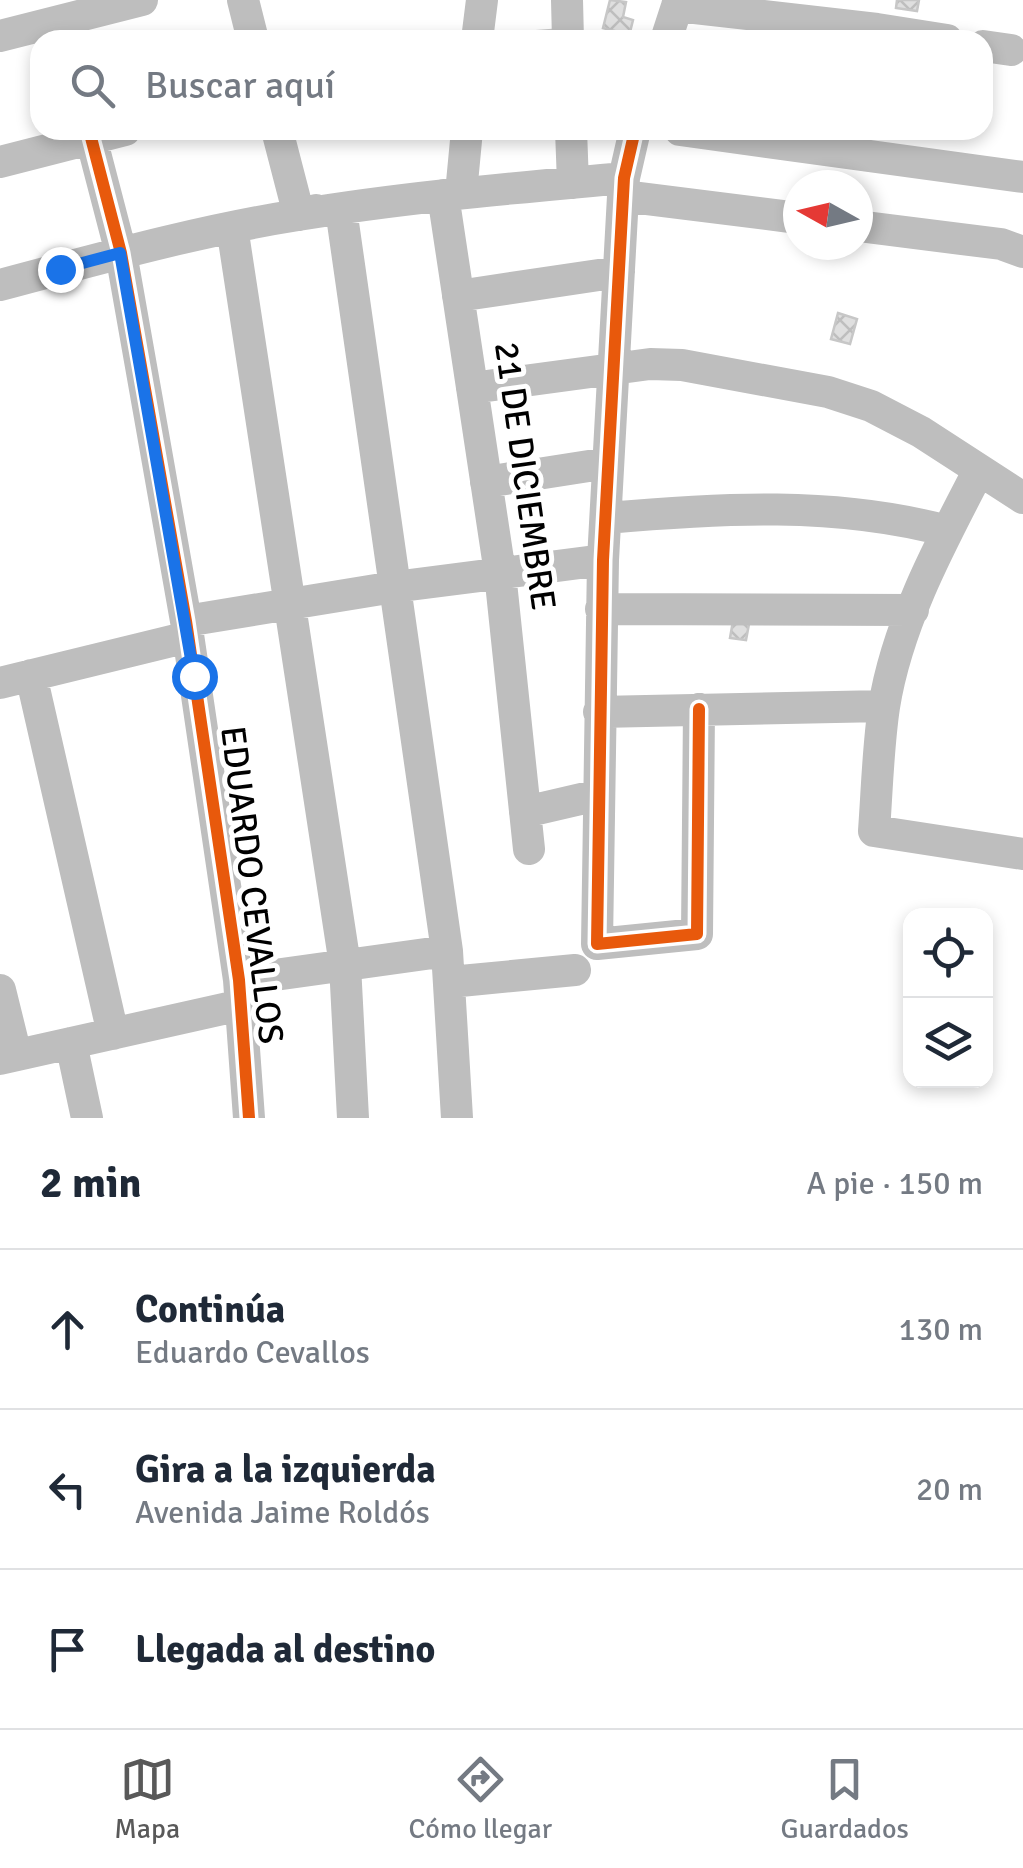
<!DOCTYPE html>
<html lang="es">
<head>
<meta charset="utf-8">
<style>
  body { margin:0; font-family:Signika,sans-serif; background:#f6f6f7; color:#1f2937 }
  .controls { position:absolute; right:30px; bottom:30px; display:grid; overflow:hidden; border-radius:20px; box-shadow:0 5px 15px #0003 }
  .controls button { width:90px; height:90px; display:grid; place-items:center; padding:0; border:0; border-bottom:2px solid #e0e1e3; background:#fff; color:#1f2937; font:50px sans-serif }
  .compass { position:absolute; left:783px; top:170px; width:90px; height:90px; border-radius:50%; background:#fff; box-shadow:0 5px 15px #0003; rotate:278deg }
  .stop { position:absolute; width:30px; height:30px; margin:-22px; border:8px solid #1a73e8; border-radius:50%; background:#fff }
  .stop.end { background:#1a73e8; border-color:#fff; box-shadow:0 2px 10px #0008 }
  .list { margin:0; padding:0; list-style:none }
  h2 { display:flex; justify-content:space-between; align-items:center; height:130px; margin:0; padding:0 40px; font-size:42px }
  h2 small { font-size:32px; font-weight:400; color:#747a83 }
  .list li { display:grid; grid-template-columns:65px 1fr auto; gap:30px; align-items:center; box-sizing:border-box; height:160px; padding:0 40px; border-top:2px solid #e0e1e3 }
  .list b { display:block; font-size:38px; white-space:nowrap }
  .list p { margin:0; font-size:32px; white-space:nowrap; color:#747a83 }
  .list em { font-size:32px; font-style:normal; color:#747a83 }
  .icon { flex:none; width:55px; height:55px; fill:none; stroke:currentColor; stroke-width:2; stroke-linecap:round; stroke-linejoin:round }
  .map { position:relative; flex:none; width:1023px; height:1118px; overflow:hidden }
  .search { position:absolute; background:#fff; box-shadow:0 5px 15px #0003; left:30px; right:30px; top:30px; height:110px; display:flex; align-items:center; gap:25px; box-sizing:border-box; padding:0 35px; border-radius:30px; color:#747a83; font-size:38px }
  .sheet { height:610px; background:#fff }
  nav { display:flex; justify-content:space-around; align-items:center; box-sizing:border-box; height:140px; border-top:2px solid #e0e1e3; background:#fff; font-size:28px; color:#747a83 }
  nav a { display:grid; justify-items:center; gap:5px }
  nav .on { color:#595959 }
  .map>svg:first-child { display:block }
  .building { fill:url(#building-cross-hatch); stroke:#c7c7c7; stroke-width:2.5 }
  .lines { fill:none; stroke-linecap:round; stroke-linejoin:round }
  .minor { stroke:#bebebe; stroke-width:32 }
  .cycleway-casing { stroke:#fff; stroke-width:19 }
  .cycleway { stroke:#e8590c; stroke-width:12 }
  .route { stroke:#1a73e8; stroke-width:12 }
  .labels { text-anchor:middle; dominant-baseline:central; stroke-width:10; stroke-linejoin:round; paint-order:stroke }
  .street-label { font-size:35px; fill:#000; stroke:#fff }
</style>
</head>
<body>
<div class="map">
<svg width="1023" height="1118" viewBox="0 0 1023 1118">
  <defs>
    <pattern id="building-cross-hatch" width="8" height="8" patternUnits="userSpaceOnUse" patternTransform="scale(2.5)"><rect width="8" height="8" fill="#dfdfdf"/><path d="M0 0l8 8M0 8l8-8" fill="none" stroke="#bebebe"/></pattern>
  </defs>
  <rect width="100%" height="100%" fill="#fff"/>
  <path class="building" d="M 610,0 L 626,2 L 623,17 L 633,20 L 628,40 L 620,40 L 622,33 L 603,28 Z
    M 897,0 L 919,0 L 917,11 L 896,8 Z
    M 551,30 L 552,40 L 528,40 L 527,32 Z
    M 519,33 L 521,40 L 496,40 L 495,38 Z
    M 838,313 L 857,319 L 850,344 L 831,339 Z
    M 733,621 L 749,624 L 746,640 L 730,638 Z"/>
  <g class="lines">
    <path class="minor" d="M 243,0 L 253,40
      M 567,0 L 568,40
      M 677,6 L 877,29 L 947,40
      M 0,36 L 142,0
      M 477,40 L 482,0
      M 666,40 L 679,0
      M 983,46 L 1011,50
      M 89,130 L 121,253 L 186,621 L 239,980 L 249,1118
      M 277,130 L 299,215 L 316,210
      M 571,130 L 573,183
      M 635,130 L 624,178 L 603,560 L 597,944 L 697,934 L 699,709
      M 680,130 L 1023,177
      M 0,162 L 125,130
      M 461,193 L 467,130
      M 443,195 L 500,573 L 529,849
      M 623,196 L 798,218
      M 341,209 L 447,951 L 457,1118
      M 858,226 L 1001,244 L 1023,252
      M 232,227 L 345,965 L 353,1118
      M 0,285 C 98,259 197,231 298,215 C 406,197 515,188 624,178
      M 458,296 L 619,272
      M 472,388 L 650,364 L 682,365 L 828,392 L 871,406 L 921,432 L 1023,498
      M 979,470 C 941,543 897,624 884,707 C 878,747 877,790 874,831 L 1023,854
      M 486,482 L 608,463
      M 606,518 C 719,508 836,501 947,531
      M 601,609 L 913,610
      M 186,621 L 394,587 L 603,560
      M 31,675 L 113,1034
      M 0,683 L 188,637
      M 599,712 L 884,706
      M 525,812 L 598,795
      M 239,980 L 447,951
      M 450,982 L 575,970
      M 0,990 L 16,1055
      M 71,1043 L 87,1118
      M 0,1059 L 241,1005"/>
    <g class="cycleway-casing">
      <path id="cycleway" d="M 89,130 L 121,253 L 186,621 L 239,980 L 249,1118
        M 635,130 L 624,178 L 603,560 L 597,944 L 697,934 L 699,709"/>
    </g>
    <use href="#cycleway" class="cycleway"/>
  </g>
  <g class="lines">
    <path class="route" d="M 60,269 L 120,253 L 194,676"/>
  </g>
  <g class="labels">
    <g class="street-label">
      <text transform="translate(525 476) rotate(82)">21 DE DICIEMBRE</text>
      <text transform="translate(252 885) rotate(83)">EDUARDO CEVALLOS</text>
    </g>
  </g>
</svg>
<div class="controls">
<button><svg class="icon" aria-label="locate" viewBox="0 0 24 24"><circle cx="12" cy="12" r="6"/><path d="M12 2v4M12 18v4M2 12h4M18 12h4"/></svg></button>
<button><svg class="icon" aria-label="layers" viewBox="0 0 24 24"><path d="M12 4l9 5-9 5-9-5zM3 14l9 5 9-5"/></svg></button>
</div>
<svg class="compass" viewBox="-18 -18 36 36"><path d="M0-13l5 13h-10z" fill="#e53935"/><path d="M0 13l5-13h-10z" fill="#747a83"/></svg>
<div class="stop" style="left:194px;top:676px"></div>
<div class="stop end" style="left:60px;top:269px"></div>
<div class="search"><svg class="icon" aria-label="search" viewBox="0 0 24 24"><circle cx="10" cy="10" r="6"/><path d="M15 15l6 6"/></svg>Buscar aquí</div>
</div>
<section class="sheet">
<h2>2 min<small>A pie · 150 m</small></h2>
<ul class="list">
<li><svg class="icon" aria-label="ahead" viewBox="0 0 24 24"><path d="M12 20V5M6 11l6-6 6 6"/></svg><div><b>Continúa</b><p>Eduardo Cevallos</p></div><em>130 m</em></li>
<li><svg class="icon" aria-label="left" viewBox="0 0 24 24"><path d="M17 20v-9H6M10 6l-5 5 5 5"/></svg><div><b>Gira a la izquierda</b><p>Avenida Jaime Roldós</p></div><em>20 m</em></li>
<li><svg class="icon" aria-label="arrive" viewBox="0 0 24 24"><path d="M6 21V4h12l-3 4 3 4H6"/></svg><div><b>Llegada al destino</b></div></li>
</ul>
</section>
<nav>
<a class="on"><svg class="icon" aria-label="map" viewBox="0 0 24 24"><path d="M3 6l6-2 6 2 6-2v14l-6 2-6-2-6 2zM9 4v14M15 6v14"/></svg>Mapa</a>
<a><svg class="icon" aria-label="directions" viewBox="0 0 24 24"><path d="M12 3l9 9-9 9-9-9zM9 14v-3h6M13 9l2 2-2 2"/></svg>Cómo llegar</a>
<a><svg class="icon" aria-label="saved" viewBox="0 0 24 24"><path d="M7 4h10v16l-5-4-5 4z"/></svg>Guardados</a>
</nav>
</body>
</html>
